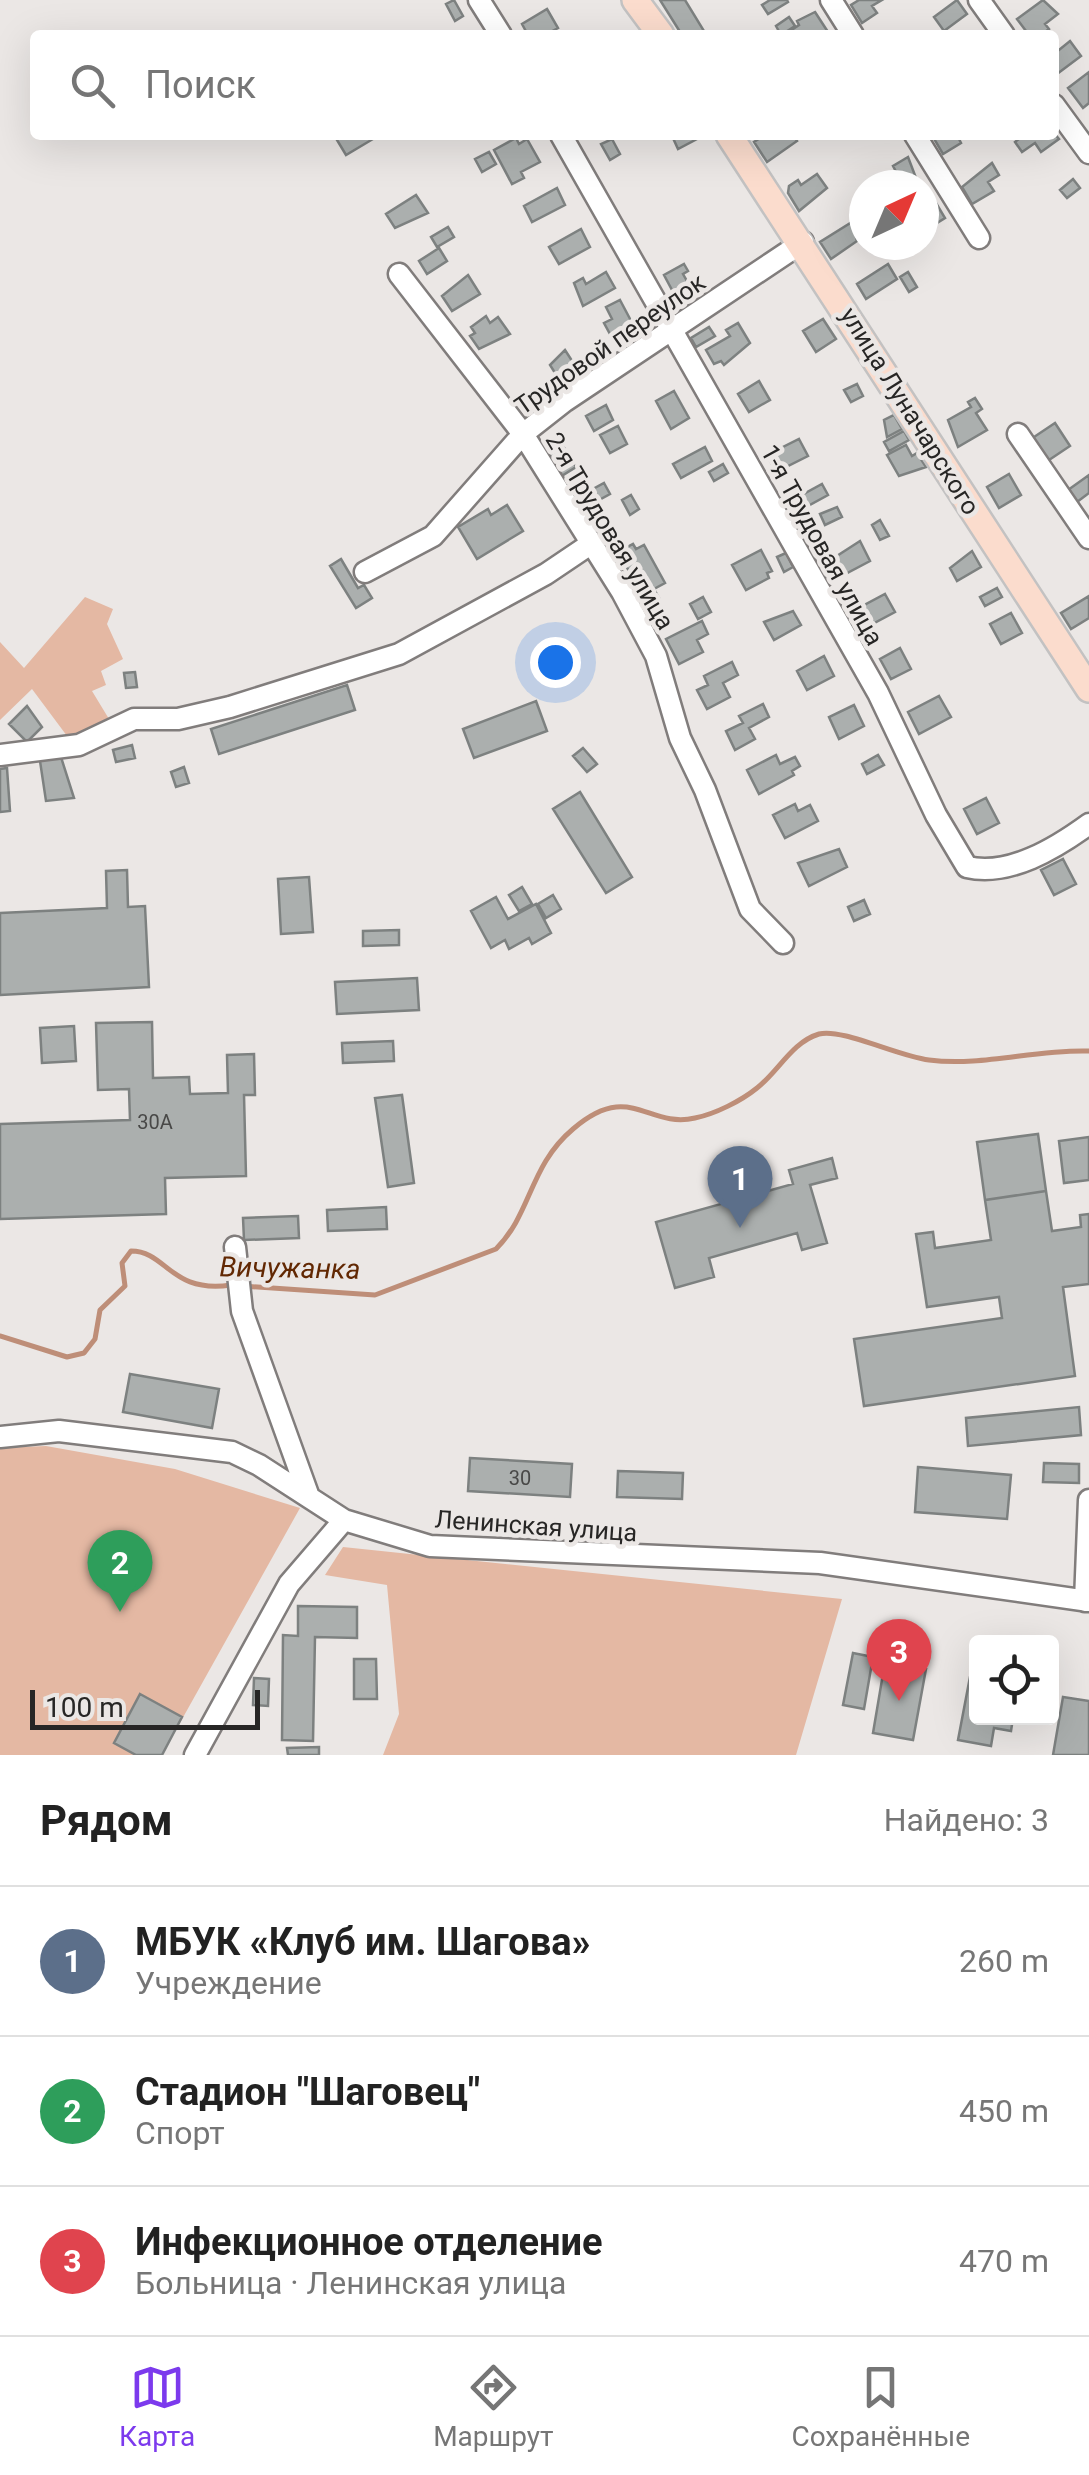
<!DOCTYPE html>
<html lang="ru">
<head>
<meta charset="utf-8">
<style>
  body { margin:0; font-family:Roboto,sans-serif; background:#f6f6f6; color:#222 }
  .controls { position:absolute; right:30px; bottom:30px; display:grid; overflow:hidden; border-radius:10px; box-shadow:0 10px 40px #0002 }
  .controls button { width:90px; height:90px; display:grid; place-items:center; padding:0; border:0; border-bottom:2px solid #e0e0e0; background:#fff; color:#222; font:50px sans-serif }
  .compass { position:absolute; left:849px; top:170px; width:90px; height:90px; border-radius:50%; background:#fff; box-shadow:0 10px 40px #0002; rotate:44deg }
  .scale { position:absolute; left:30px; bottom:25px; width:230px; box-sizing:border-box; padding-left:10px; border:5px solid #272625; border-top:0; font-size:28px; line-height:35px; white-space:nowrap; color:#272625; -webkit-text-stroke:8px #ebe7e5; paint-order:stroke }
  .you { position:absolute; left:555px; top:662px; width:35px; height:35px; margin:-25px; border:8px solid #fff; border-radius:50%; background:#1a73e8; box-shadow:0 0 0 15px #1a73e833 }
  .badge { display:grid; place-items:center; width:65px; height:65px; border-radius:50%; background:#7c3aed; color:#fff; font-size:32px; font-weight:700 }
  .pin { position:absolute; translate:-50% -82px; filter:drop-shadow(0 2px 5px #0008) }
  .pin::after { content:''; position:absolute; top:52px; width:35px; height:30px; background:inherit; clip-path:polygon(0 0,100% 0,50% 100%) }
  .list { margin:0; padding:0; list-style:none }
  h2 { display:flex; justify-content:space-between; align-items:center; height:130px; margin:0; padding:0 40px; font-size:42px }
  h2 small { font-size:32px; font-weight:400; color:#767676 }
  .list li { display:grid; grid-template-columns:65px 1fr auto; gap:30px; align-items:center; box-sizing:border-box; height:150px; padding:0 40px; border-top:2px solid #e0e0e0 }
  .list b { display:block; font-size:38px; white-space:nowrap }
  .list p { margin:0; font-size:32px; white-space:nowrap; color:#767676 }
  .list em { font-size:32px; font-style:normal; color:#767676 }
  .icon { flex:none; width:55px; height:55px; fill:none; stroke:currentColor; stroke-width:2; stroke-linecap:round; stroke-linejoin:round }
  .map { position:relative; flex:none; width:1089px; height:1755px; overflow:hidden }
  .search { position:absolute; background:#fff; box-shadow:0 10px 40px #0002; left:30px; right:30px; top:30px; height:110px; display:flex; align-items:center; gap:25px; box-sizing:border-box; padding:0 35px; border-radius:10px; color:#767676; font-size:38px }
  .sheet { height:580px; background:#fff }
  nav { display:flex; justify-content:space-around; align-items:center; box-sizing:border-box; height:140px; border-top:2px solid #e0e0e0; background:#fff; font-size:28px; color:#767676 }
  nav a { display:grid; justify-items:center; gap:5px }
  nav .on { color:#7c3aed }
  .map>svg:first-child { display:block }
  .green { fill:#e4b8a3 }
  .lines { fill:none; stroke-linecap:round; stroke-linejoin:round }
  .stream { stroke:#be8e78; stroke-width:5 }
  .building { fill:#abafae; stroke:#7d8180; stroke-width:2.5 }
  .minor-casing { stroke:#817d7c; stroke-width:25 }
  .major-casing { stroke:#c3c2c2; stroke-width:30 }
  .minor { stroke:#fff; stroke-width:20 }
  .major { stroke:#fbdccd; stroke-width:25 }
  .labels { text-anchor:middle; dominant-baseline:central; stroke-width:9; stroke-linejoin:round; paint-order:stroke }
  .number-label { font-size:20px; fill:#484847 }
  .street-label { font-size:25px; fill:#272625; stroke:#ebe7e5 }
  .water-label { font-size:28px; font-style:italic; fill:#622803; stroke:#ebe7e5 }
</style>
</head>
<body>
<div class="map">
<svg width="1089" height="1755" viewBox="0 0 1089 1755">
  <rect width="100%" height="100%" fill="#ebe7e5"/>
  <path class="green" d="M 85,597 L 113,609 L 107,624 L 123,659 L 101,671 L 106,685 L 92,691 L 109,719 L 70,740 L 32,689 L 0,720 L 0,642 L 24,668 Z
    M 46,1446 L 175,1469 L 300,1508 L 162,1755 L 0,1755 L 0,1448 Z
    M 343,1547 L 842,1599 L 796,1755 L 383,1755 L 399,1714 L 387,1585 L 325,1575 Z"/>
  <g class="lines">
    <path class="stream" d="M 242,1286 L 375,1295 L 496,1249 C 532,1213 529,1166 573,1129 C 630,1080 647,1129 695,1118 C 715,1114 741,1101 757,1088 C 778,1072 792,1042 819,1034 C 842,1028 897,1056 929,1060 C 981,1067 1036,1049 1089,1051
      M 0,1336 L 67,1357 L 84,1353 L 95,1339 L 100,1310 L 125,1286 L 122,1263 L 131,1251 C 167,1251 170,1294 231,1285"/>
  </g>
  <path class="building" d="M 454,0 L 463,16 L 455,21 L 446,4 Z
    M 660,0 L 685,0 L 704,31 L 682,35 Z
    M 770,0 L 787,0 L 788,2 L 768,14 L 762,5 Z
    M 859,0 L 882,0 L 872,6 L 877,13 L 862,23 L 851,5 Z
    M 957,0 L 967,14 L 944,31 L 934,17 Z
    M 1043,0 L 1058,14 L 1045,24 L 1049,29 L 1041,35 L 1029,35 L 1017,19 Z
    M 547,9 L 558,28 L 545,35 L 528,35 L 522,24 Z
    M 815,12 L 828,32 L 784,35 L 799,25 L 797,21 Z
    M 789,17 L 795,26 L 781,35 L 776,26 Z
    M 1070,41 L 1081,56 L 1057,74 L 1054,54 Z
    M 1089,72 L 1089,103 L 1083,108 L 1068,88 Z
    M 1054,133 L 1059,139 L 1041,152 L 1035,143 L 1022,152 L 1015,142 L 1024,135 Z
    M 334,135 L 370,135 L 373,139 L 346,155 Z
    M 679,135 L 695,135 L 697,139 L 678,149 L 673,138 Z
    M 765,135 L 793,135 L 797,141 L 767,162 L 754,142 Z
    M 937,135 L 957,135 L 961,143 L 943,154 L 933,137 Z
    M 516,138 L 519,144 L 527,139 L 540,162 L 521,172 L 524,178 L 512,184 L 494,150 Z
    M 612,139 L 620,154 L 610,160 L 601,144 Z
    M 489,152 L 496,164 L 482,172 L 475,159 Z
    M 908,157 L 916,178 L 905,185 L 890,185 L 900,179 L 893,166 Z
    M 992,163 L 999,175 L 988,182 L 994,191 L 972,204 L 962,187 Z
    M 817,174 L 827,188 L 799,211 L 788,193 L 789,186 L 798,180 L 801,185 Z
    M 1073,179 L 1080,188 L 1067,198 L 1060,190 Z
    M 557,188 L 565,205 L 532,222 L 524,206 Z
    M 416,195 L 428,213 L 395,228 L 386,214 Z
    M 933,198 L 945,218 L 924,231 L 924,203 Z
    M 852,222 L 857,241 L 831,259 L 820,242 Z
    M 448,227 L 454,237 L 437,247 L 431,237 Z
    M 581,229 L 590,247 L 559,264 L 549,247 Z
    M 439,248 L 447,261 L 427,274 L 419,261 Z
    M 684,264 L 688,271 L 683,274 L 695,295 L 679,303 L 664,275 Z
    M 888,264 L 897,279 L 866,299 L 857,284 Z
    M 606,272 L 615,288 L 583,306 L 574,283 L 583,278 L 586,284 Z
    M 908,272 L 917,287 L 909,292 L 900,277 Z
    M 468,275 L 480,294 L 452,311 L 442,296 Z
    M 620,300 L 638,334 L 616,345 L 604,323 L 612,319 L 606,307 Z
    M 486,316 L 490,323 L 498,317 L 510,334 L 479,349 L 470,336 L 475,333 L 471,327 Z
    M 823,319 L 836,339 L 816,352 L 803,331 Z
    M 738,323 L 750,343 L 724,365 L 721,361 L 714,364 L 706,350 L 730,336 L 726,330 Z
    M 709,327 L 715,336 L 696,347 L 691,338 Z
    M 565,350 L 578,370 L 560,381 L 550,365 Z
    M 759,381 L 770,400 L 749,412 L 738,394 Z
    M 857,384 L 863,396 L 851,402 L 844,390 Z
    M 674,391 L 689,418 L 671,429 L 656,401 Z
    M 975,398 L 982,409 L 976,413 L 987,430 L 958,447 L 948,420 L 971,407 L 968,402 Z
    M 606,405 L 613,420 L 594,431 L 586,416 Z
    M 894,415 L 902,429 L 887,437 L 884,420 Z
    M 1055,423 L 1070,446 L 1046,462 L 1031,439 Z
    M 618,426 L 627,444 L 610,453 L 600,435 Z
    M 904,431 L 909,440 L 889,451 L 884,442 Z
    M 558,438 L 576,467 L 560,477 L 542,447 Z
    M 799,439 L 808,456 L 776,472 L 767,455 Z
    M 906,445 L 912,456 L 917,453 L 926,467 L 899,476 L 887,455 Z
    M 705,447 L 712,461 L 681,478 L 673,464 Z
    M 723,464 L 728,473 L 714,481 L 709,472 Z
    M 1009,474 L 1021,495 L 999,508 L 987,487 Z
    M 1089,475 L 1089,493 L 1077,502 L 1068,490 Z
    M 604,483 L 610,494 L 588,506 L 582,495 Z
    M 822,484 L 828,495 L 806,507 L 800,496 Z
    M 631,495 L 639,509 L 630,515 L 622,500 Z
    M 507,505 L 523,531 L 477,559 L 458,527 L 488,509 L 491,515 Z
    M 837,507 L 842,517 L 825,525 L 820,514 Z
    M 880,520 L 889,536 L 880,540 L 872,525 Z
    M 611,523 L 618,535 L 606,542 L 599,530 Z
    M 860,541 L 870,561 L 832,581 L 823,565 Z
    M 633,544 L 636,549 L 644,545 L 665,583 L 654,589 L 659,598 L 648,604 L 618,552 Z
    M 761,550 L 772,571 L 767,573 L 769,578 L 746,590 L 732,565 Z
    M 972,551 L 981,567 L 957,581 L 950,568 Z
    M 786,553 L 793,567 L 784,572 L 777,557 Z
    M 341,559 L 358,588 L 364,585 L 372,598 L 356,608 L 330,566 Z
    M 997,588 L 1002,597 L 985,606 L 980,597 Z
    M 885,594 L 895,612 L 863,629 L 853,611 Z
    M 1089,596 L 1089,618 L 1071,629 L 1061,613 Z
    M 703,597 L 711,612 L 698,619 L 690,604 Z
    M 793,611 L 801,625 L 774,640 L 764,622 Z
    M 1011,613 L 1022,633 L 1001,644 L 990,624 Z
    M 702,621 L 708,634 L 697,640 L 703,652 L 679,664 L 666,639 Z
    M 900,648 L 911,669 L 891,679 L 880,659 Z
    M 824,656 L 834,676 L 807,690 L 797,671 Z
    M 732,662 L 738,675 L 723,683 L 730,697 L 707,709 L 697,690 L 708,685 L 704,676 Z
    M 135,672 L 137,687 L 126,688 L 124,673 Z
    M 347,685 L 355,710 L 219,754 L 211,729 Z
    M 939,696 L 951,717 L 919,734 L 908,712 Z
    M 536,701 L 547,731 L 474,758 L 463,729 Z
    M 763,704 L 769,717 L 749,728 L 755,739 L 735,750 L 726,731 L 743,723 L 739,716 Z
    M 854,705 L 864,726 L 839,739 L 829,717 Z
    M 27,706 L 42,727 L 27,742 L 9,724 Z
    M 132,745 L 135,758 L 116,762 L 113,750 Z
    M 583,748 L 597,764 L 587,772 L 573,756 Z
    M 60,754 L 74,798 L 46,801 L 40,761 Z
    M 776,755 L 780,764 L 795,757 L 800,766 L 792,771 L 794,775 L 759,794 L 747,770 Z
    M 878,755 L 884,765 L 867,774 L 862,764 Z
    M 184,767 L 189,783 L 176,787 L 171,772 Z
    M 7,768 L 10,811 L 0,812 L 0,769 Z
    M 580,792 L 632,877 L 606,893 L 553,809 Z
    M 986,798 L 999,823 L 977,834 L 964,809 Z
    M 795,804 L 798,811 L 810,805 L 818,821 L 785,838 L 773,815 Z
    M 839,849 L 847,867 L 809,886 L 798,863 Z
    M 1063,859 L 1076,884 L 1054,895 L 1041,870 Z
    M 127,870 L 128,907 L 145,906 L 149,987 L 0,995 L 0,913 L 107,908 L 106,871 Z
    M 309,877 L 313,932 L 281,934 L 278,879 Z
    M 522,887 L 532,904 L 519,911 L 509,895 Z
    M 553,895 L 561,909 L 546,918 L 538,904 Z
    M 496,897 L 508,919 L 536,904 L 551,933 L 532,944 L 529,938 L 509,949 L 505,940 L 491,948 L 471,911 Z
    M 864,900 L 870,914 L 854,921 L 848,907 Z
    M 399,930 L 399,945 L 363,946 L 363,931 Z
    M 417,978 L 419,1010 L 337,1014 L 335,982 Z
    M 152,1022 L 153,1078 L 189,1077 L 190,1094 L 228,1093 L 227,1055 L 254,1054 L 255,1095 L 244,1095 L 246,1176 L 165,1178 L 166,1214 L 0,1219 L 0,1124 L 130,1120 L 129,1089 L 98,1090 L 96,1023 Z
    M 74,1026 L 76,1061 L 42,1063 L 40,1028 Z
    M 393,1041 L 394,1061 L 343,1063 L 342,1043 Z
    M 402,1095 L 414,1183 L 388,1187 L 375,1098 Z
    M 1038,1134 L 1046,1191 L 985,1200 L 977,1142 Z
    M 1089,1137 L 1089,1180 L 1064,1183 L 1059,1141 Z
    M 832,1158 L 837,1178 L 810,1185 L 827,1243 L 802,1250 L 797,1233 L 709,1258 L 714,1277 L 675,1288 L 656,1222 L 793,1184 L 789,1170 Z
    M 1046,1191 L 1052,1231 L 1081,1227 L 1080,1215 L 1089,1214 L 1089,1284 L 1063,1287 L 1075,1376 L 864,1406 L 854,1339 L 1002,1318 L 999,1297 L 927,1307 L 916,1234 L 933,1232 L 935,1248 L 991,1240 L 985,1200 Z
    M 386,1207 L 387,1229 L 328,1231 L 327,1210 Z
    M 298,1216 L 299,1238 L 244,1240 L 243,1218 Z
    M 130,1374 L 219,1389 L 212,1428 L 123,1412 Z
    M 1079,1407 L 1081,1435 L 968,1446 L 966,1418 Z
    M 470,1458 L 572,1464 L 570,1497 L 468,1491 Z
    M 1044,1463 L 1079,1464 L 1079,1483 L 1043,1482 Z
    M 918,1467 L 1011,1475 L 1007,1519 L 915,1512 Z
    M 618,1471 L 683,1473 L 682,1499 L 617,1497 Z
    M 298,1606 L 357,1607 L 357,1638 L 315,1637 L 313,1741 L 282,1740 L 283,1635 L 298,1636 Z
    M 853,1653 L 873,1657 L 864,1709 L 843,1705 Z
    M 354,1659 L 376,1659 L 377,1699 L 354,1699 Z
    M 885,1662 L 926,1669 L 913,1740 L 873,1733 Z
    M 970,1677 L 976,1679 L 976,1718 L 1013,1718 L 1011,1731 L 994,1728 L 991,1746 L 958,1740 Z
    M 254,1678 L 269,1679 L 268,1706 L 253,1705 Z
    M 140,1694 L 182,1717 L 162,1755 L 136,1755 L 114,1743 Z
    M 1063,1697 L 1089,1701 L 1089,1755 L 1053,1755 Z
    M 319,1747 L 319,1755 L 288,1755 L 287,1748 Z"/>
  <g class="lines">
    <g class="minor-casing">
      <path id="minor" d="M 479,0 L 501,35
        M 831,0 L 853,35
        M 979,0 L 1004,35
        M 1054,105 L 1089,153
        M 561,135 L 878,693 L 936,815 L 967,867 C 1009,877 1056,848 1089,824
        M 915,135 L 979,238
        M 399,274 L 523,434 L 622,592 L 656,656 L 680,738 L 705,790 L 750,909 L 783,943
        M 1018,434 L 1089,538
        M 365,572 L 433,536 L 523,434 L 565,401 L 803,242
        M 0,755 L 79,745 L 134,719 L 178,719 L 230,707 L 399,654 L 546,574 L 592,543
        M 235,1247 L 242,1311 L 309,1497
        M 0,1437 L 59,1431 L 232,1452 L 259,1465 L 344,1520 L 430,1546 L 820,1563 L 1089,1601
        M 1085,1601 L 1089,1500
        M 195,1755 L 289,1584 L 344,1520"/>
    </g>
    <g class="major-casing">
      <path id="major" d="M 635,0 L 661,35
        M 729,135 L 1089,689"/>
    </g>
    <use href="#minor" class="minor"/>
    <use href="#major" class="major"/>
  </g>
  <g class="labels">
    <g class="number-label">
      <text x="155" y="1122">30А</text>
      <text x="520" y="1478">30</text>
    </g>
    <g class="street-label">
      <text transform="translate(610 344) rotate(-35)">Трудовой переулок</text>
      <text transform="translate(910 411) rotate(58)">улица Луначарского</text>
      <text transform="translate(610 531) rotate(59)">2-я Трудовая улица</text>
      <text transform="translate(822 545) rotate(61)">1-я Трудовая улица</text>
      <text transform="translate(536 1526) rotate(4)">Ленинская улица</text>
    </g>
    <g class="water-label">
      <text transform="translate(290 1268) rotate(1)">Вичужанка</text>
    </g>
  </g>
</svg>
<div class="controls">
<button><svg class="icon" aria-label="locate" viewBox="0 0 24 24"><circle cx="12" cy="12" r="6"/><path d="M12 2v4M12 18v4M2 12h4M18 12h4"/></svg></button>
</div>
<svg class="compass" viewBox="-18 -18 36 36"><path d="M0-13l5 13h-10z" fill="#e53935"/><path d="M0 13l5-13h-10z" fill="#767676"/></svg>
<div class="scale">100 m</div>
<div class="you"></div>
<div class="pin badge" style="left:740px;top:1228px;background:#5c6f8a">1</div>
<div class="pin badge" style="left:120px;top:1612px;background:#2e9e5b">2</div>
<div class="pin badge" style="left:899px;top:1701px;background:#e0444e">3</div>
<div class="search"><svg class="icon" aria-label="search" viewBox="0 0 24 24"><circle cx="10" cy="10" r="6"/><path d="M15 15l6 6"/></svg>Поиск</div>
</div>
<section class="sheet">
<h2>Рядом<small>Найдено: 3</small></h2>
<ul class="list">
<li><span class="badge" style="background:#5c6f8a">1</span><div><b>МБУК «Клуб им. Шагова»</b><p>Учреждение</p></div><em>260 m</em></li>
<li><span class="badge" style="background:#2e9e5b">2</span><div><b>Стадион &quot;Шаговец&quot;</b><p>Спорт</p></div><em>450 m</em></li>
<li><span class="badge" style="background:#e0444e">3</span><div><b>Инфекционное отделение</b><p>Больница · Ленинская улица</p></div><em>470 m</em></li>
</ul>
</section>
<nav>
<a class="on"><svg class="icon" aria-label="map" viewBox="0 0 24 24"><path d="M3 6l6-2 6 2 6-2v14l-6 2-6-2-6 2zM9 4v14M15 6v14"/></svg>Карта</a>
<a><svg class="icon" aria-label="directions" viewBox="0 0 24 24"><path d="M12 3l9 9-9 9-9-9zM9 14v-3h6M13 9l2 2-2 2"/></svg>Маршрут</a>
<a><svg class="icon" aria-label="saved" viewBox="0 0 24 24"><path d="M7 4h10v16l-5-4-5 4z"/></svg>Сохранённые</a>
</nav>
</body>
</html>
